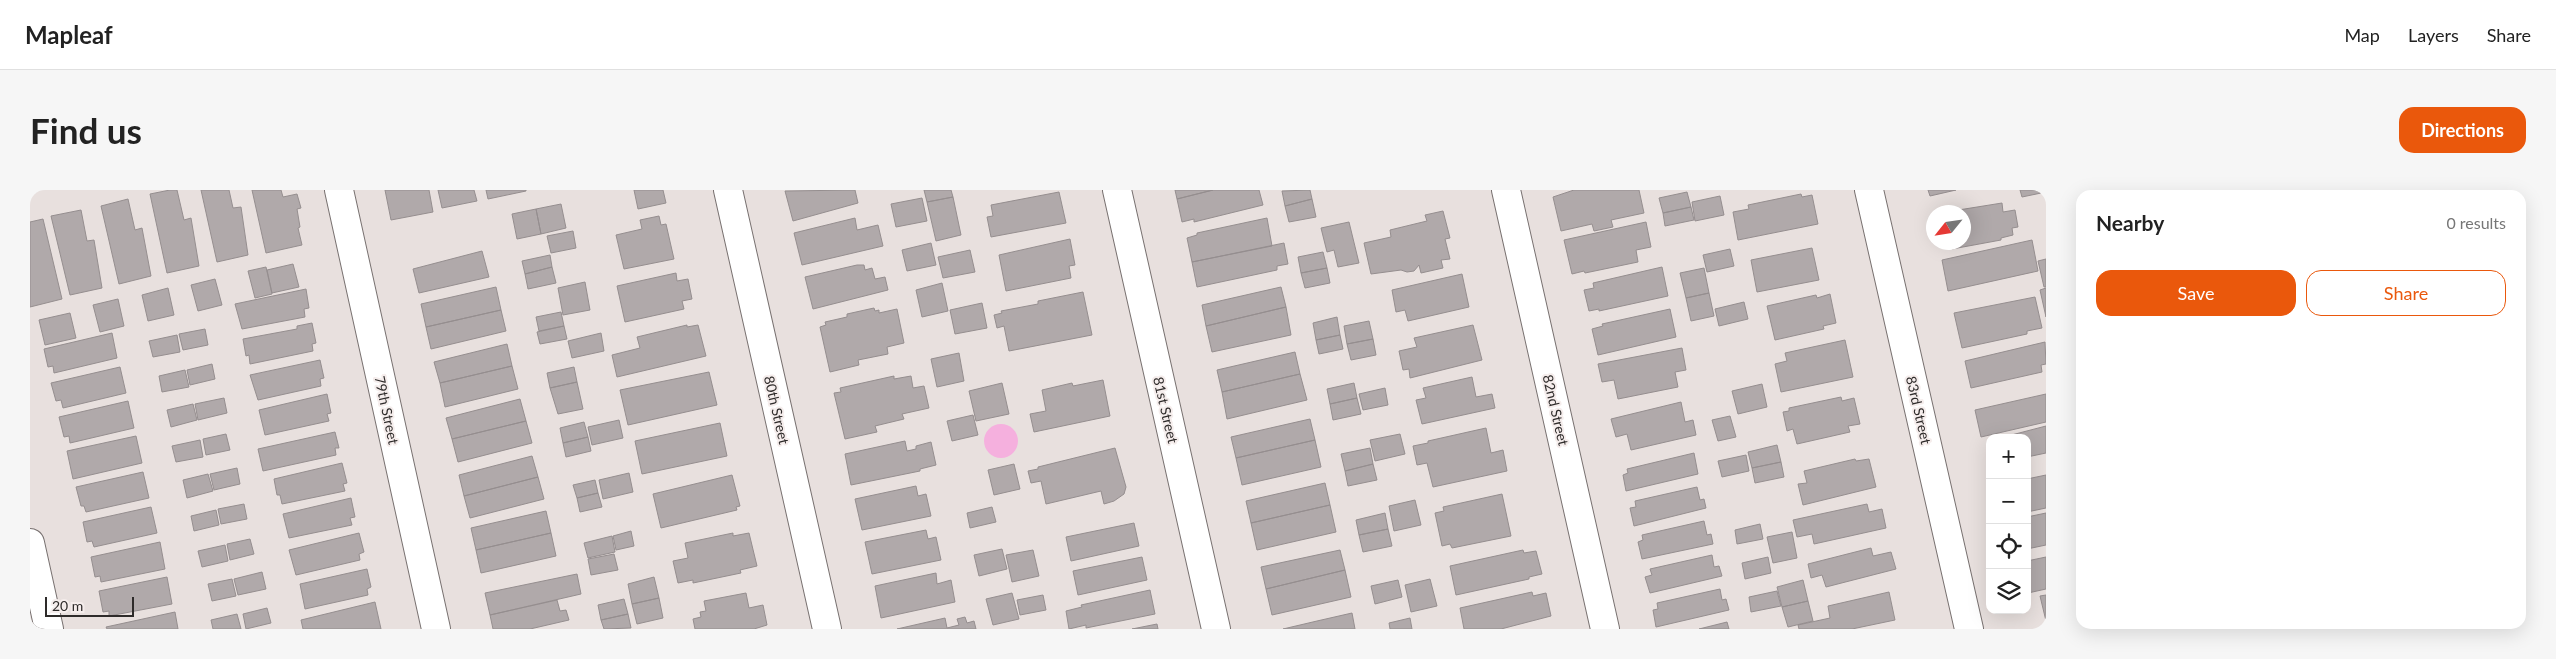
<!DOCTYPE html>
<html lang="en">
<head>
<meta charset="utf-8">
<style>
  body { margin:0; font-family:Lato,sans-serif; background:#f6f6f6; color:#222 }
  .controls { position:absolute; right:15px; bottom:15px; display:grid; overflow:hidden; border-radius:10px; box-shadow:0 5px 20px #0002 }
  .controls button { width:45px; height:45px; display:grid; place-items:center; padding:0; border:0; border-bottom:1px solid #e0e0e0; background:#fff; color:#222; font:25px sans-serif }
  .compass { position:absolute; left:1896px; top:15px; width:45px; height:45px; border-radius:50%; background:#fff; box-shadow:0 5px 20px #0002; rotate:240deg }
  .scale { position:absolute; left:15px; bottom:12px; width:89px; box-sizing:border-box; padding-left:5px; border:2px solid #2e2b2a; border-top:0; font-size:14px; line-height:18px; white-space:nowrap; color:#2e2b2a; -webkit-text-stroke:4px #f5edec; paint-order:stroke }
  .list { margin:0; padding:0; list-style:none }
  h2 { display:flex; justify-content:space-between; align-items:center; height:65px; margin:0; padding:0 20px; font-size:21px }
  h2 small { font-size:16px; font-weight:400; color:#767676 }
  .actions { display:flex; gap:10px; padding:15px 20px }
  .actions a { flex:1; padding:11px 0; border:1px solid #ea580c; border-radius:15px; text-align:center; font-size:18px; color:#ea580c }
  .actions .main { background:#ea580c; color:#fff }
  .icon { flex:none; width:28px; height:28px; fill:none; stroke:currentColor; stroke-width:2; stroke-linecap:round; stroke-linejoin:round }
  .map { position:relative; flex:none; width:2016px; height:439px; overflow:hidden; border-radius:15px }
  header { display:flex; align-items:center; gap:30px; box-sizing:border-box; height:70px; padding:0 25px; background:#fff; border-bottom:1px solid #e0e0e0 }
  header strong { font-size:24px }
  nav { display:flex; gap:28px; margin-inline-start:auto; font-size:18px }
  .intro { display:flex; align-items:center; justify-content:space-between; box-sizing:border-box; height:120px; padding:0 30px }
  h1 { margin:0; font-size:35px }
  .button { padding:12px 22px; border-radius:15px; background:#ea580c; color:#fff; font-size:18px; font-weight:700 }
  main { display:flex; gap:30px; padding:0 30px }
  aside { flex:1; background:#fff; border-radius:15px; box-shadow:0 5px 20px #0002 }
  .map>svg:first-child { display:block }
  .water { fill:#f5b0de }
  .building { fill:#b0a9aa; stroke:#958e8f }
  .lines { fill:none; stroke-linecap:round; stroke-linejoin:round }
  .minor-casing { stroke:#787170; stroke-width:30 }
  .minor { stroke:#fff; stroke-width:28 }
  .labels { text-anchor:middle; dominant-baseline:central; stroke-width:4; stroke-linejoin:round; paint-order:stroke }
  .street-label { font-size:14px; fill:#2e2b2a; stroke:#f5edec }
</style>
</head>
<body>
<header>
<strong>Mapleaf</strong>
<nav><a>Map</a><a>Layers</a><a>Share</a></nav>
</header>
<div class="intro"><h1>Find us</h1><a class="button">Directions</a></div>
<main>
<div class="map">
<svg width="2016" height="439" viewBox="0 0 2016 439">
  <rect width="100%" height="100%" fill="#e8e0de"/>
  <path class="water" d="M954 251a17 17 0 1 1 34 0a17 17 0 1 1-34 0Z"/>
  <path class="building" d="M 140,0 L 147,0 L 154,30 L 161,28 L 169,76 L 137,83 L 120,4 Z
    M 171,0 L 199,0 L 203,18 L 211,17 L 218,65 L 187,72 Z
    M 222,0 L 251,0 L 253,7 L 267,4 L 271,18 L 267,19 L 270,37 L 268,38 L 272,55 L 236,63 Z
    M 355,0 L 399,0 L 403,22 L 361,30 Z
    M 408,0 L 444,0 L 447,11 L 412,18 Z
    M 456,0 L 496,0 L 496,1 L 458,9 Z
    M 604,0 L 633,0 L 636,13 L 608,19 Z
    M 825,0 L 828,13 L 763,31 L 755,1 Z
    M 894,0 L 921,0 L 923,7 L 897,12 Z
    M 1145,0 L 1183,0 L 1147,9 Z
    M 1183,0 L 1229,0 L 1233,15 L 1164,32 L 1164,29 L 1152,32 L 1147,9 Z
    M 1280,0 L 1282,9 L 1255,16 L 1252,1 Z
    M 1544,0 L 1609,0 L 1614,23 L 1581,30 L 1583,37 L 1564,41 L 1562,34 L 1531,41 L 1523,7 Z
    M 1898,0 L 1926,0 L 1900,6 Z
    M 1990,0 L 2016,0 L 2016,2 L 1992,7 Z
    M 1029,2 L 1036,33 L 961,47 L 957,27 L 963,26 L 961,15 Z
    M 1657,2 L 1661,17 L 1633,23 L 1629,8 Z
    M 1771,4 L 1772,7 L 1782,5 L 1788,34 L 1708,50 L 1703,22 L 1719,19 L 1718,15 Z
    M 1690,6 L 1694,25 L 1665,31 L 1662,12 Z
    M 923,7 L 931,45 L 906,51 L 897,12 Z
    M 892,8 L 897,31 L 866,37 L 861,14 Z
    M 98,9 L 105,40 L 112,38 L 121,86 L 89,94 L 71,16 Z
    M 1282,9 L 1286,27 L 1259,32 L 1255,16 Z
    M 1972,13 L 1973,22 L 1985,20 L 1988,37 L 1982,38 L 1983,45 L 1971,48 L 1971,50 L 1922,59 L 1921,52 L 1934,52 L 1934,22 L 1916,22 Z
    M 531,14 L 536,38 L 511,44 L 506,19 Z
    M 1661,17 L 1664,30 L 1635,36 L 1633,23 Z
    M 506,19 L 511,44 L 487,49 L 482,24 Z
    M 51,20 L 57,51 L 64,50 L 72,98 L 40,105 L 21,26 Z
    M 1413,21 L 1420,48 L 1415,49 L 1420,69 L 1411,70 L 1413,78 L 1391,83 L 1389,75 L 1384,81 L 1377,82 L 1371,80 L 1341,84 L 1334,53 L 1361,47 L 1360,40 L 1397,31 L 1395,25 Z
    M 629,26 L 631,35 L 636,34 L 644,69 L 594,79 L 586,45 L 612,39 L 610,30 Z
    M 825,28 L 827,40 L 848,35 L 853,56 L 772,75 L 764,43 Z
    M 1237,28 L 1242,56 L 1162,72 L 1157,48 L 1167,45 L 1167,43 Z
    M 13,29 L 32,109 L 0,117 L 0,32 Z
    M 1319,32 L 1329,73 L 1308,77 L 1304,60 L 1297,62 L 1291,38 Z
    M 1616,32 L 1621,57 L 1606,60 L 1608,72 L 1555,83 L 1554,81 L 1542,84 L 1534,50 Z
    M 543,41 L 546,58 L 521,63 L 517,46 Z
    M 1040,49 L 1045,75 L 1039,76 L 1041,88 L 976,101 L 969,65 Z
    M 2002,50 L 2008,81 L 1918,101 L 1912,70 Z
    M 901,53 L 906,75 L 877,81 L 872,60 Z
    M 1254,53 L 1258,74 L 1247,76 L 1247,80 L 1167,97 L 1162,72 Z
    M 1782,58 L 1789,90 L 1727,102 L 1721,70 Z
    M 1700,59 L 1704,76 L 1677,82 L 1673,65 Z
    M 940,60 L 945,82 L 913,88 L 908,67 Z
    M 452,61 L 459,87 L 389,103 L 383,79 Z
    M 1293,62 L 1297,78 L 1271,83 L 1268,67 Z
    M 520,65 L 522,77 L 495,84 L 492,71 Z
    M 2016,69 L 2016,97 L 2014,97 L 2008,71 Z
    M 263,74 L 269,97 L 242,103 L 237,80 Z
    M 827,75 L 834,75 L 835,80 L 842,78 L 845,89 L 855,87 L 858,100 L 783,119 L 775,87 Z
    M 236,77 L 242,104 L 225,108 L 218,81 Z
    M 522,77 L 526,93 L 498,99 L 495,84 Z
    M 1632,77 L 1638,106 L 1569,121 L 1569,119 L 1559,121 L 1554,100 L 1564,98 L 1563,93 Z
    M 1297,78 L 1300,93 L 1275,98 L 1271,83 Z
    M 1674,78 L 1679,103 L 1656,108 L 1650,83 Z
    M 646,83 L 647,91 L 658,89 L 662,109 L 652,111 L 654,119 L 595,132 L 587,96 Z
    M 1432,84 L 1439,117 L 1378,131 L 1375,120 L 1366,122 L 1362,100 Z
    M 185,89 L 192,115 L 168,121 L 161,95 Z
    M 555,92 L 560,120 L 533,125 L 528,98 Z
    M 912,93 L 918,121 L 892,127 L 886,100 Z
    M 466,97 L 471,120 L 396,137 L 391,114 Z
    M 1251,97 L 1256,117 L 1176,136 L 1172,115 Z
    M 138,98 L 144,125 L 118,131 L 112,105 Z
    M 2016,98 L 2016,127 L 2010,100 Z
    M 276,99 L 279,118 L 274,119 L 275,127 L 212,139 L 205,114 Z
    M 1053,102 L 1062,145 L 979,161 L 974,136 L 967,138 L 964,125 L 972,123 L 971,121 L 1008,114 L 1008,111 Z
    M 1679,103 L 1684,126 L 1661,131 L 1656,108 Z
    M 1800,104 L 1806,133 L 1793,136 L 1794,139 L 1745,150 L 1737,116 L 1786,105 L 1787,108 Z
    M 2005,107 L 2012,138 L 1997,141 L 1997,144 L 1932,158 L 1924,123 Z
    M 88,109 L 94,136 L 70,142 L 63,115 Z
    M 1714,112 L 1718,129 L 1689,136 L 1685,119 Z
    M 952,113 L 957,138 L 925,144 L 920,120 Z
    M 1256,117 L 1261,145 L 1182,162 L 1176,136 Z
    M 844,118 L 845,121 L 849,120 L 849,123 L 867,119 L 874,153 L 857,157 L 858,164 L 828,170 L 829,175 L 800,182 L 790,137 L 796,135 L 795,132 L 817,127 L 817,124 Z
    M 1640,119 L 1646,147 L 1568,165 L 1562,139 L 1573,136 L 1572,134 Z
    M 471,120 L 476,141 L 401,159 L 396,137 Z
    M 531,122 L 534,136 L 509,141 L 506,127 Z
    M 40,123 L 46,148 L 15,155 L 9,130 Z
    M 1307,127 L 1310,145 L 1286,150 L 1283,133 Z
    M 1339,131 L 1343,149 L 1317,154 L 1314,136 Z
    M 282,133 L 286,153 L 282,154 L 283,161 L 220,174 L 219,165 L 216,166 L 213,149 L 267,139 L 267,136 Z
    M 657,135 L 657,137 L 668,135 L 676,166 L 587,187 L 582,165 L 610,158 L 607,147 Z
    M 1443,135 L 1452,170 L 1380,188 L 1379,179 L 1373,180 L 1369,161 L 1387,157 L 1384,148 Z
    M 534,136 L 537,149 L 510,154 L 507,142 Z
    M 175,139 L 178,155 L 153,160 L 149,144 Z
    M 82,143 L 87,168 L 24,183 L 23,176 L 18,177 L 14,159 Z
    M 571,143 L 574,161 L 542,168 L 538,151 Z
    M 147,145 L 150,162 L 123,167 L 119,151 Z
    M 1310,145 L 1313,159 L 1289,164 L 1286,150 Z
    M 1343,149 L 1346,165 L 1321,170 L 1317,154 Z
    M 1815,150 L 1823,187 L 1751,202 L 1745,174 L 1757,171 L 1755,163 Z
    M 2015,152 L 2016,174 L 2011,175 L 2012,182 L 1941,198 L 1935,171 Z
    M 477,154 L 482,176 L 410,193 L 404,172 Z
    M 1652,158 L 1656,180 L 1645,182 L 1648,197 L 1588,209 L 1584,190 L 1572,192 L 1568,174 Z
    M 1265,162 L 1270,184 L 1192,202 L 1187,180 Z
    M 929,163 L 934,191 L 907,197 L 901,169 Z
    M 290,170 L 294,188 L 290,189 L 291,196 L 228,210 L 220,185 Z
    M 182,174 L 185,189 L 160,195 L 157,180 Z
    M 482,176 L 488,199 L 415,217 L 410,193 Z
    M 90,177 L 96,203 L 33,218 L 31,210 L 26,211 L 21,193 Z
    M 544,177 L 547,192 L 520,198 L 517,183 Z
    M 155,180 L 159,197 L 132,202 L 129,186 Z
    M 679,182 L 687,215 L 598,235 L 590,200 Z
    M 1270,184 L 1277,210 L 1197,229 L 1192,202 Z
    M 864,186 L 864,189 L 881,186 L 883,198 L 894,196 L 899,218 L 872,224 L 874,229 L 845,236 L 847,242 L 815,249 L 804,203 L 811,202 L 810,198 Z
    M 1442,187 L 1446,207 L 1462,204 L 1465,218 L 1392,234 L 1386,210 L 1396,208 L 1393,198 Z
    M 1073,190 L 1080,226 L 1004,242 L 1000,224 L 1016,221 L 1012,200 L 1042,193 L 1043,196 Z
    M 547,192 L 553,219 L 528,224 L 520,198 Z
    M 972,193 L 979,224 L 946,231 L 939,201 Z
    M 1324,193 L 1327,208 L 1300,214 L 1297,199 Z
    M 1732,194 L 1737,217 L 1708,224 L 1702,201 Z
    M 1355,198 L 1358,215 L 1333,220 L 1329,204 Z
    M 297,204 L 301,223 L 297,224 L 299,231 L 235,245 L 229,220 Z
    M 2016,204 L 2016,232 L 1951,247 L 1945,220 Z
    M 1811,207 L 1812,211 L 1824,208 L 1830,234 L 1818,236 L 1820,242 L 1767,254 L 1763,239 L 1757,241 L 1753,222 L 1759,221 L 1759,218 Z
    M 194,208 L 197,223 L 168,230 L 165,214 Z
    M 1327,208 L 1331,224 L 1303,230 L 1300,214 Z
    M 490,209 L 496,231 L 422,249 L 416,228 Z
    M 98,211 L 104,238 L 40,253 L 39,246 L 34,247 L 29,227 Z
    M 1651,212 L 1655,232 L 1663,230 L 1666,245 L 1601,260 L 1597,244 L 1586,247 L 1581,229 Z
    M 163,214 L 167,230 L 141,237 L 137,220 Z
    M 943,225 L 948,245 L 922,251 L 917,231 Z
    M 1700,226 L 1706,247 L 1688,251 L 1682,230 Z
    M 1280,229 L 1285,250 L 1206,268 L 1201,247 Z
    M 589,230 L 593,248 L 562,255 L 558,237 Z
    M 496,231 L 502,253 L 428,272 L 422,249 Z
    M 554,232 L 558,247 L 533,253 L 530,238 Z
    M 690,233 L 697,266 L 612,284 L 605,251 Z
    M 2016,236 L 2016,263 L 1997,267 L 1997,248 L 1970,248 Z
    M 1456,238 L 1461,263 L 1473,260 L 1477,281 L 1403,297 L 1397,273 L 1387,275 L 1383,256 L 1398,253 L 1398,251 Z
    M 305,242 L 309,258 L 305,258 L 306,265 L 233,281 L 228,259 Z
    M 196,244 L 200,260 L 176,265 L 173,249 Z
    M 1370,244 L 1375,264 L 1345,271 L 1340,250 Z
    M 106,246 L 112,273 L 43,289 L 37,261 Z
    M 558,247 L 561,261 L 536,267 L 533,253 Z
    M 170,250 L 173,267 L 146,272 L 142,256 Z
    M 1285,250 L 1291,277 L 1212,295 L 1206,268 Z
    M 875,251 L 877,261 L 886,259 L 886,256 L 901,252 L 906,275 L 890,279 L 890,281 L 821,295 L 815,264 Z
    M 1747,255 L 1751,272 L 1722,278 L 1718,262 Z
    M 1085,258 L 1096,297 L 1094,304 L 1084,311 L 1074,314 L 1071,301 L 1016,314 L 1011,291 L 1001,293 L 998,281 L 1008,279 L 1008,277 Z
    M 1340,258 L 1343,274 L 1315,281 L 1311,264 Z
    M 1664,263 L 1668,284 L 1596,301 L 1593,285 L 1598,283 L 1597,279 Z
    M 1716,265 L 1719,281 L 1692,287 L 1688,271 Z
    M 502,266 L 508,287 L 434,306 L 429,285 Z
    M 1825,269 L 1826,271 L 1839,269 L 1846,297 L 1773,315 L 1768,294 L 1777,293 L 1774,281 Z
    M 1751,272 L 1754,287 L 1725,293 L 1722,278 Z
    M 312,273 L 317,293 L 313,294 L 315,301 L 252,314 L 250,305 L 247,305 L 244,289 Z
    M 984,274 L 990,299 L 964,305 L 958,280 Z
    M 1343,274 L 1347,290 L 1318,296 L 1315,281 Z
    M 207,278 L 210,294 L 184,300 L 180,284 Z
    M 113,282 L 119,308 L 56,322 L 54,316 L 51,316 L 46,297 Z
    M 599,283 L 603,302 L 573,309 L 569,290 Z
    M 178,284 L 183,301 L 157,308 L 153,290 Z
    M 702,285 L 710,316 L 706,317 L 707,320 L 631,338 L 623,304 Z
    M 2016,285 L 2016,318 L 1997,322 L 1997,289 Z
    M 508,287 L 514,309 L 440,328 L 434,306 Z
    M 565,290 L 568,303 L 547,308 L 543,295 Z
    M 1295,293 L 1300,315 L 1221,333 L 1216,311 Z
    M 886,296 L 888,306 L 896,304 L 901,326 L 832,340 L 825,309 Z
    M 1667,297 L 1670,310 L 1674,309 L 1676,318 L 1604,336 L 1600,318 L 1606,317 L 1605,311 Z
    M 568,303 L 572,317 L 550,322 L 547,308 Z
    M 1472,304 L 1481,346 L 1422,358 L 1420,354 L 1412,356 L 1405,323 L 1414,321 L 1413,317 Z
    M 321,308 L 325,327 L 320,328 L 322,335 L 259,348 L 253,324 Z
    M 1385,310 L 1391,335 L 1364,341 L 1359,316 Z
    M 214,314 L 217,329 L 191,334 L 188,319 Z
    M 1837,314 L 1839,322 L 1852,319 L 1856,338 L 1784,354 L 1782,344 L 1767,347 L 1763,330 Z
    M 1300,315 L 1306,342 L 1227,360 L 1221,333 Z
    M 121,317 L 127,343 L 64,357 L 62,351 L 57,352 L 53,332 Z
    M 962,317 L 966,332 L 940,338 L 937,323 Z
    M 186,320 L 189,335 L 164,341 L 161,326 Z
    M 516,321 L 521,343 L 446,360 L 441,338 Z
    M 1355,323 L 1358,339 L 1329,345 L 1326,330 Z
    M 2016,323 L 2016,355 L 1997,359 L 1997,327 Z
    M 1674,331 L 1677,345 L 1681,344 L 1683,354 L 1612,369 L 1608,352 L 1613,350 L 1612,345 Z
    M 1104,333 L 1109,356 L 1041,371 L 1036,347 Z
    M 1730,334 L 1733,349 L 1707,354 L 1705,340 Z
    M 1358,339 L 1362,356 L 1333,362 L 1329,345 Z
    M 896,340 L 898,349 L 906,347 L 911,370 L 842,384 L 835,352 Z
    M 601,341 L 604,356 L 586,360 L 583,346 Z
    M 1762,342 L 1767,368 L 1743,373 L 1737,347 Z
    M 329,343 L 334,362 L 329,364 L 330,370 L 266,385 L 259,360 Z
    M 521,343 L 526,366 L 451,383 L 446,360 Z
    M 703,343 L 703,346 L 719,343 L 727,376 L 710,380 L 711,383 L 663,393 L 663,390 L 648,393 L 643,371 L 658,368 L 655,353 Z
    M 582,346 L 585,362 L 558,368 L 554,353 Z
    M 220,349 L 224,364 L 200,370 L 197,354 Z
    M 130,352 L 135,379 L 71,392 L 70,386 L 65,387 L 61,367 Z
    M 195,355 L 198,371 L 172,377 L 168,361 Z
    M 1841,358 L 1843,366 L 1861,362 L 1866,379 L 1796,397 L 1792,385 L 1781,388 L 1778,374 Z
    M 972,359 L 977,379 L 949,386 L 944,365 Z
    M 1003,360 L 1009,386 L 982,392 L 976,365 Z
    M 1310,360 L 1315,380 L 1236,399 L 1231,377 Z
    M 1493,360 L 1494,363 L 1506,361 L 1512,384 L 1499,387 L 1499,389 L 1426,405 L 1420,376 Z
    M 584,364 L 588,380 L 561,385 L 558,369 Z
    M 1682,365 L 1684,377 L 1689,376 L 1692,386 L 1620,403 L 1615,387 L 1622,385 L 1620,379 Z
    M 1112,367 L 1117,390 L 1048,405 L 1043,381 Z
    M 1738,367 L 1741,383 L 1715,389 L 1712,373 Z
    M 2016,367 L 2016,399 L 1998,403 L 1997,371 Z
    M 337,379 L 341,397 L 337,399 L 338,405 L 275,419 L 270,394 Z
    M 1315,380 L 1321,407 L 1242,425 L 1236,399 Z
    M 232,382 L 236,399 L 208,405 L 204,389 Z
    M 906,383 L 907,394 L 921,390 L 925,412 L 851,428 L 845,396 Z
    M 547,384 L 551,404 L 460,425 L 455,403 Z
    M 137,387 L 142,414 L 79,426 L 79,421 L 73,422 L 69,401 Z
    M 624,387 L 629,408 L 602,414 L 598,394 Z
    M 202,389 L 206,406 L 182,411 L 178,394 Z
    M 1400,389 L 1407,416 L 1381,422 L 1375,395 Z
    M 1368,390 L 1372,407 L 1345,414 L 1341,396 Z
    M 1773,390 L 1778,411 L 1752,417 L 1747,397 Z
    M 1690,399 L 1692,410 L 1696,409 L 1699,420 L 1626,437 L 1623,420 L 1628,419 L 1627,413 Z
    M 1120,400 L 1125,424 L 1056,438 L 1056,435 L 1039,439 L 1036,421 L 1052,417 L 1051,415 Z
    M 1747,401 L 1751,416 L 1721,422 L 1719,407 Z
    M 1502,402 L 1503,406 L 1516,403 L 1521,426 L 1471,439 L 1434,439 L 1430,418 Z
    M 1859,402 L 1865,430 L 1822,439 L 1769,439 L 1768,435 L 1800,428 L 1798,416 Z
    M 716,403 L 719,418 L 733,415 L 737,435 L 724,439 L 665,439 L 663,429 L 671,427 L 670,422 L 676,421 L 674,411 Z
    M 982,403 L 989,429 L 963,435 L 956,409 Z
    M 1013,405 L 1016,420 L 990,425 L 987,410 Z
    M 2016,405 L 2016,431 L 2010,406 Z
    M 629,408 L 633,428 L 607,434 L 602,414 Z
    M 594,409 L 598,424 L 571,430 L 568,415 Z
    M 527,410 L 530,421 L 536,420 L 539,430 L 500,439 L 463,439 L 460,425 Z
    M 1778,411 L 1783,431 L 1758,437 L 1752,417 Z
    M 345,412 L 351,439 L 273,439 L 271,430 Z
    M 237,418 L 241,433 L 216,439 L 213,424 Z
    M 145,422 L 148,439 L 77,439 L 76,437 Z
    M 1322,423 L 1325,439 L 1253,439 L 1287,431 Z
    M 207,424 L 211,439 L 183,439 L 181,430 Z
    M 598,424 L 601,438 L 574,439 L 571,430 Z
    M 935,427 L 937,433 L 944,431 L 946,439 L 867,439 L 915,428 L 917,438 L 929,435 L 927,429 Z
    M 1380,428 L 1382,439 L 1360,439 L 1359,433 Z
    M 1697,432 L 1699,439 L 1669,439 Z
    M 1127,434 L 1128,439 L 1102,439 Z"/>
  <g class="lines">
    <g class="minor-casing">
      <path id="minor" d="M 309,0 L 406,439
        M 698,0 L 797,439
        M 1087,0 L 1186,439
        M 1476,0 L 1575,439
        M 1839,0 L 1939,439
        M 0,353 L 19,439"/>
    </g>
    <use href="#minor" class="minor"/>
  </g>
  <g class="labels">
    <g class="street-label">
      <text transform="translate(357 220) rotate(78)">79th Street</text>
      <text transform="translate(747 220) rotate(77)">80th Street</text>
      <text transform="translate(1136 220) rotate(77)">81st Street</text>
      <text transform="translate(1526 220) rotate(77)">82nd Street</text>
      <text transform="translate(1889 220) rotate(77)">83rd Street</text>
    </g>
  </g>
</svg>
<div class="controls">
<button>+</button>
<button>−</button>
<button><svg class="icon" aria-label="locate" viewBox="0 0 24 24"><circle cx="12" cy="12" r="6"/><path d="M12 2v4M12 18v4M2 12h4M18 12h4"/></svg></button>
<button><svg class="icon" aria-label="layers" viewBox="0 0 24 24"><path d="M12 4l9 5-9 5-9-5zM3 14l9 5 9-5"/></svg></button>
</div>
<svg class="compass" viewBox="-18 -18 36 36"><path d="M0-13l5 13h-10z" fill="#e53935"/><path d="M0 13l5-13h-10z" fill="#767676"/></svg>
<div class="scale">20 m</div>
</div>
<aside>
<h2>Nearby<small>0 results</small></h2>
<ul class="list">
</ul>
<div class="actions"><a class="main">Save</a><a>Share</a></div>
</aside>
</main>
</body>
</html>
